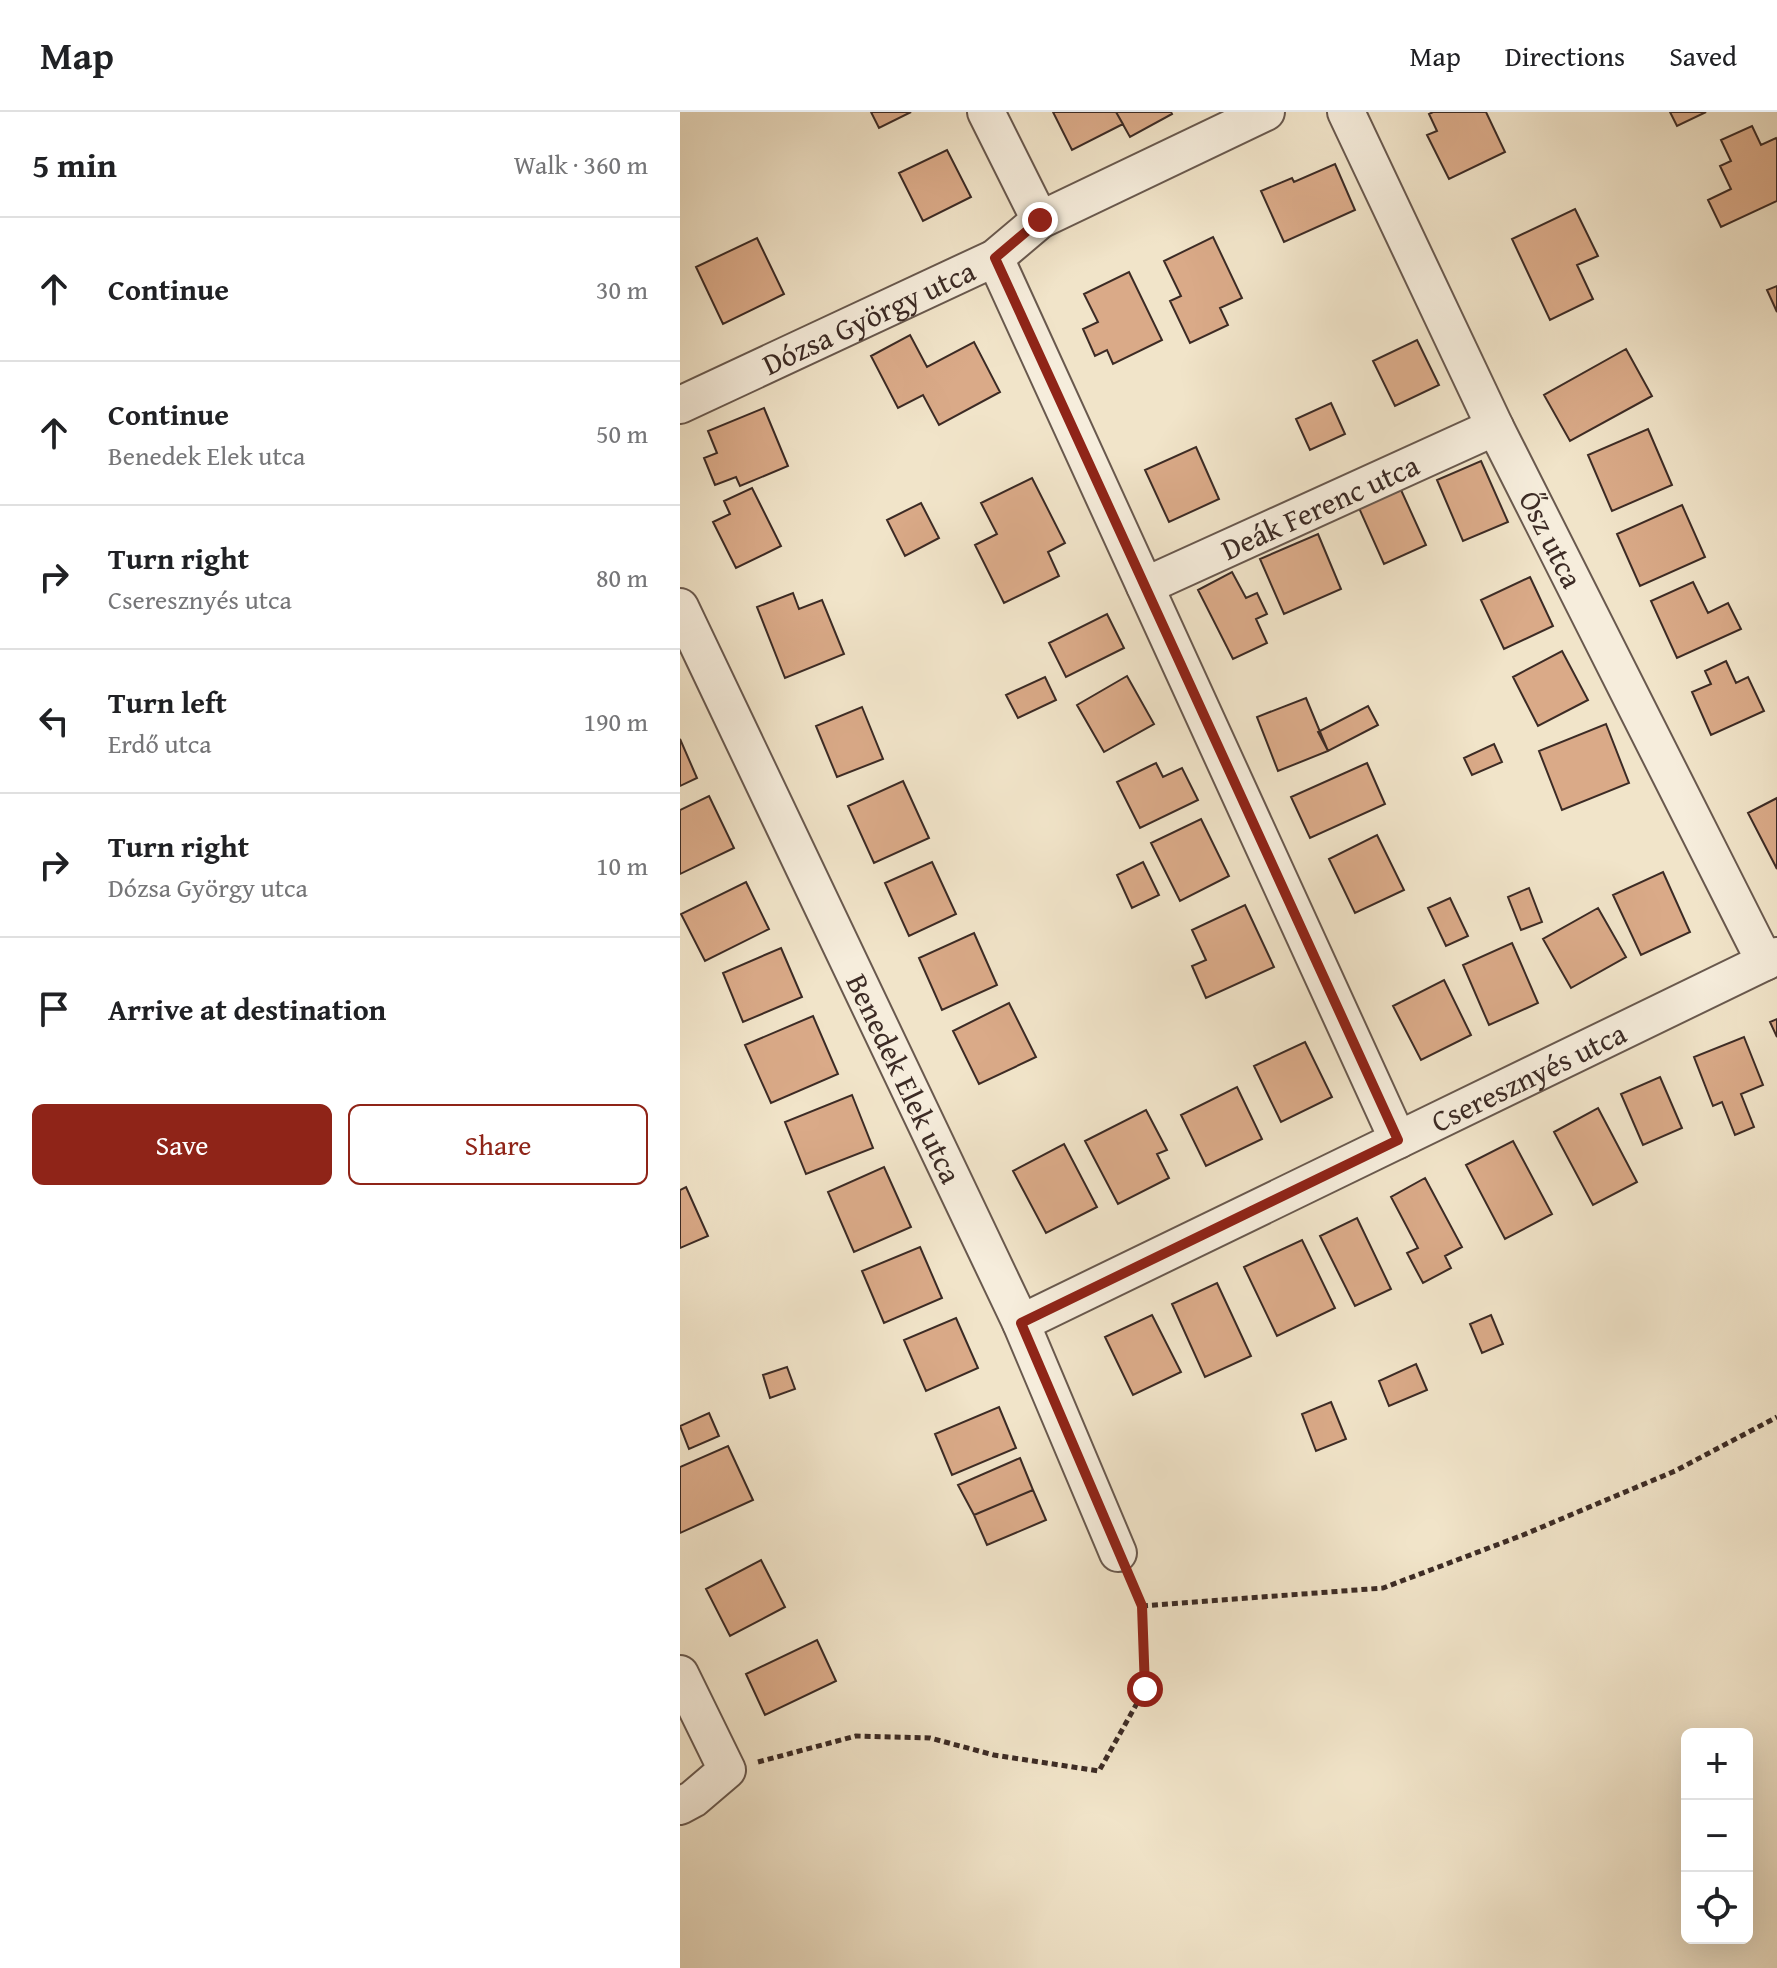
<!DOCTYPE html>
<html lang="en">
<head>
<meta charset="utf-8">
<style>
  body { margin:0; font-family:"Gentium Book Plus",serif; background:#f6f6f6; color:#202124 }
  .controls { position:absolute; right:24px; bottom:24px; display:grid; overflow:hidden; border-radius:12px; box-shadow:0 8px 32px #0002 }
  .controls button { width:72px; height:72px; display:grid; place-items:center; padding:0; border:0; border-bottom:2px solid #e0e0e0; background:#fff; color:#202124; font:40px sans-serif }
  .stop { position:absolute; width:24px; height:24px; margin:-18px; border:6px solid #8f2418; border-radius:50%; background:#fff }
  .stop.end { background:#8f2418; border-color:#fff; box-shadow:0 2px 8px #0008 }
  .list { margin:0; padding:0; list-style:none }
  h2 { display:flex; justify-content:space-between; align-items:center; height:104px; margin:0; padding:0 32px; font-size:34px }
  h2 small { font-size:26px; font-weight:400; color:#757577 }
  .list li { display:grid; grid-template-columns:52px 1fr auto; gap:24px; align-items:center; box-sizing:border-box; height:144px; padding:0 32px; border-top:2px solid #e0e0e0 }
  .list b { display:block; font-size:30px; white-space:nowrap }
  .list p { margin:0; font-size:26px; white-space:nowrap; color:#757577 }
  .list em { font-size:26px; font-style:normal; color:#757577 }
  .actions { display:flex; gap:16px; padding:24px 32px }
  .actions a { flex:1; padding:18px 0; border:2px solid #8f2418; border-radius:12px; text-align:center; font-size:28px; color:#8f2418 }
  .actions .main { background:#8f2418; color:#fff }
  .icon { flex:none; width:44px; height:44px; fill:none; stroke:currentColor; stroke-width:2; stroke-linecap:round; stroke-linejoin:round }
  .map { position:relative; flex:none; width:1097px; height:1856px; overflow:hidden }
  header { display:flex; align-items:center; gap:48px; box-sizing:border-box; height:112px; padding:0 40px; background:#fff; border-bottom:2px solid #e0e0e0 }
  header strong { font-size:38px }
  nav { display:flex; gap:44px; margin-inline-start:auto; font-size:28px }
  main { display:flex }
  aside { flex:1; background:#fff }
  .map>svg:first-child { display:block }
  .building { fill:#daaa88; stroke:#3c2b25; stroke-width:2 }
  .lines { fill:none; stroke-linecap:round; stroke-linejoin:round }
  .minor-casing { stroke:#69594e; stroke-width:40 }
  .path { stroke:#3c2b25; stroke-width:5; stroke-dasharray:6 4; stroke-linecap:butt }
  .minor { stroke:#f6eddc; stroke-width:36 }
  .route { stroke:#8f2418; stroke-width:10 }
  .labels { text-anchor:middle; dominant-baseline:central; stroke-width:7; stroke-linejoin:round; paint-order:stroke }
  .street-label { font-size:30px; fill:#3c2b25; stroke:#f6eddc }
</style>
</head>
<body>
<header>
<strong>Map</strong>
<nav><a>Map</a><a>Directions</a><a>Saved</a></nav>
</header>
<main>
<aside>
<h2>5 min<small>Walk · 360 m</small></h2>
<ul class="list">
<li><svg class="icon" aria-label="ahead" viewBox="0 0 24 24"><path d="M12 20V5M6 11l6-6 6 6"/></svg><div><b>Continue</b></div><em>30 m</em></li>
<li><svg class="icon" aria-label="ahead" viewBox="0 0 24 24"><path d="M12 20V5M6 11l6-6 6 6"/></svg><div><b>Continue</b><p>Benedek Elek utca</p></div><em>50 m</em></li>
<li><svg class="icon" aria-label="right" viewBox="0 0 24 24"><path d="M7 20v-9h11M14 6l5 5-5 5"/></svg><div><b>Turn right</b><p>Cseresznyés utca</p></div><em>80 m</em></li>
<li><svg class="icon" aria-label="left" viewBox="0 0 24 24"><path d="M17 20v-9H6M10 6l-5 5 5 5"/></svg><div><b>Turn left</b><p>Erdő utca</p></div><em>190 m</em></li>
<li><svg class="icon" aria-label="right" viewBox="0 0 24 24"><path d="M7 20v-9h11M14 6l5 5-5 5"/></svg><div><b>Turn right</b><p>Dózsa György utca</p></div><em>10 m</em></li>
<li><svg class="icon" aria-label="arrive" viewBox="0 0 24 24"><path d="M6 21V4h12l-3 4 3 4H6"/></svg><div><b>Arrive at destination</b></div></li>
</ul>
<div class="actions"><a class="main">Save</a><a>Share</a></div>
</aside>
<div class="map">
<svg width="1097" height="1856" viewBox="0 0 1097 1856">
  <rect width="100%" height="100%" fill="#f1e4c9"/>
  <filter id="stains"><feTurbulence type="fractalNoise" baseFrequency=".0025" numOctaves="4"/><feColorMatrix values="0 0 0 0 .2 0 0 0 0 .09 0 0 0 0 .02 0 0 0 .5 -.17"/></filter>
  <radialGradient id="worn" r=".72"><stop offset=".6" stop-color="#630" stop-opacity="0"/><stop offset="1" stop-color="#630" stop-opacity=".3"/></radialGradient>
  <path class="building" d="M 191,0 L 231,0 L 199,16 Z
    M 373,0 L 436,0 L 443,12 L 392,38 Z
    M 436,0 L 491,0 L 492,2 L 450,25 Z
    M 753,0 L 806,0 L 825,40 L 769,67 L 747,23 L 757,19 L 749,2 Z
    M 990,0 L 1026,0 L 997,14 Z
    M 1072,14 L 1081,33 L 1096,26 L 1097,28 L 1097,89 L 1041,115 L 1028,88 L 1051,77 L 1040,54 L 1051,49 L 1041,28 Z
    M 267,38 L 291,85 L 243,109 L 219,61 Z
    M 655,52 L 675,98 L 604,130 L 581,79 L 612,66 L 614,70 Z
    M 895,97 L 918,144 L 897,153 L 913,187 L 870,208 L 832,127 Z
    M 533,125 L 562,186 L 540,196 L 548,213 L 510,231 L 490,189 L 501,184 L 484,149 Z
    M 77,126 L 104,182 L 43,212 L 16,155 Z
    M 449,160 L 482,228 L 433,252 L 427,238 L 415,244 L 403,217 L 418,210 L 404,182 Z
    M 1097,174 L 1097,200 L 1087,178 Z
    M 230,223 L 247,255 L 294,230 L 320,280 L 259,313 L 243,283 L 218,296 L 191,244 Z
    M 737,228 L 759,273 L 715,294 L 693,249 Z
    M 946,237 L 972,284 L 890,329 L 864,283 Z
    M 651,291 L 665,322 L 630,338 L 616,307 Z
    M 84,296 L 108,354 L 60,374 L 56,365 L 35,373 L 24,346 L 37,341 L 28,319 Z
    M 968,317 L 992,373 L 932,399 L 908,343 Z
    M 516,335 L 539,387 L 489,410 L 465,358 Z
    M 801,349 L 828,410 L 783,429 L 757,368 Z
    M 352,366 L 385,431 L 368,440 L 379,464 L 324,491 L 295,433 L 317,422 L 301,391 Z
    M 72,376 L 101,434 L 56,456 L 33,410 L 50,402 L 44,389 Z
    M 721,378 L 746,433 L 704,452 L 679,396 Z
    M 241,391 L 259,426 L 225,444 L 207,408 Z
    M 1002,393 L 1025,445 L 960,474 L 937,422 Z
    M 638,422 L 661,477 L 604,502 L 580,447 Z
    M 552,460 L 566,486 L 577,481 L 587,502 L 576,507 L 587,531 L 553,547 L 518,478 Z
    M 850,465 L 873,514 L 824,537 L 801,488 Z
    M 1013,470 L 1028,501 L 1048,491 L 1061,517 L 997,546 L 971,489 Z
    M 113,481 L 119,497 L 142,488 L 164,542 L 105,566 L 77,495 Z
    M 427,502 L 444,536 L 386,565 L 369,531 Z
    M 882,539 L 908,588 L 858,614 L 833,565 Z
    M 1046,549 L 1056,571 L 1068,565 L 1084,599 L 1031,623 L 1012,580 L 1031,572 L 1025,559 Z
    M 447,564 L 474,612 L 424,640 L 397,593 Z
    M 365,565 L 376,588 L 338,606 L 326,583 Z
    M 626,586 L 648,639 L 598,659 L 577,605 Z
    M 688,594 L 698,613 L 648,639 L 638,620 Z
    M 182,595 L 203,647 L 157,665 L 136,614 Z
    M 926,612 L 949,671 L 882,698 L 859,639 Z
    M 0,627 L 17,666 L 0,674 Z
    M 814,632 L 822,650 L 792,663 L 784,646 Z
    M 476,651 L 483,665 L 502,656 L 518,688 L 460,716 L 437,670 Z
    M 687,651 L 705,692 L 630,726 L 611,685 Z
    M 223,669 L 249,726 L 194,751 L 168,694 Z
    M 29,684 L 54,736 L 0,762 L 0,698 Z
    M 1097,686 L 1097,757 L 1068,701 Z
    M 521,707 L 549,764 L 500,789 L 471,731 Z
    M 697,723 L 724,778 L 675,801 L 649,747 Z
    M 252,750 L 276,802 L 229,824 L 205,771 Z
    M 463,750 L 479,783 L 452,796 L 437,763 Z
    M 983,760 L 1010,820 L 961,843 L 933,783 Z
    M 66,770 L 89,817 L 25,849 L 1,802 Z
    M 849,776 L 862,810 L 841,818 L 828,785 Z
    M 770,786 L 788,824 L 766,834 L 748,796 Z
    M 565,793 L 594,855 L 526,886 L 512,854 L 526,848 L 512,818 Z
    M 918,796 L 946,845 L 891,876 L 863,827 Z
    M 294,821 L 317,873 L 262,898 L 239,846 Z
    M 832,831 L 858,891 L 809,913 L 783,853 Z
    M 101,836 L 122,885 L 63,910 L 43,861 Z
    M 764,868 L 791,923 L 741,948 L 713,894 Z
    M 329,891 L 356,945 L 299,972 L 273,919 Z
    M 133,904 L 158,962 L 91,991 L 65,933 Z
    M 1097,907 L 1097,925 L 1090,910 Z
    M 1064,925 L 1083,973 L 1061,982 L 1074,1015 L 1055,1023 L 1042,990 L 1033,994 L 1014,945 Z
    M 625,930 L 652,985 L 601,1010 L 574,954 Z
    M 980,965 L 1002,1016 L 963,1033 L 941,982 Z
    M 557,975 L 582,1027 L 526,1054 L 501,1003 Z
    M 172,983 L 193,1036 L 126,1062 L 105,1010 Z
    M 918,996 L 957,1070 L 913,1093 L 874,1020 Z
    M 466,998 L 487,1038 L 477,1042 L 489,1066 L 438,1092 L 405,1029 Z
    M 833,1029 L 872,1102 L 825,1127 L 786,1053 Z
    M 384,1032 L 417,1095 L 366,1121 L 333,1059 Z
    M 204,1055 L 231,1115 L 174,1140 L 148,1080 Z
    M 745,1066 L 782,1135 L 765,1144 L 771,1156 L 743,1171 L 727,1141 L 738,1136 L 711,1085 Z
    M 6,1075 L 28,1124 L 0,1136 L 0,1078 Z
    M 677,1106 L 711,1177 L 675,1194 L 640,1124 Z
    M 622,1128 L 655,1196 L 597,1224 L 564,1155 Z
    M 240,1135 L 262,1186 L 204,1211 L 182,1159 Z
    M 537,1171 L 571,1244 L 525,1265 L 492,1192 Z
    M 472,1203 L 501,1260 L 453,1283 L 425,1225 Z
    M 811,1203 L 823,1232 L 802,1241 L 790,1212 Z
    M 276,1206 L 298,1256 L 246,1279 L 224,1228 Z
    M 736,1252 L 747,1278 L 709,1294 L 699,1269 Z
    M 107,1255 L 115,1277 L 90,1286 L 83,1263 Z
    M 651,1290 L 666,1327 L 636,1339 L 622,1302 Z
    M 319,1295 L 336,1336 L 272,1363 L 255,1322 Z
    M 29,1301 L 39,1324 L 9,1337 L 0,1314 Z
    M 48,1334 L 73,1388 L 0,1421 L 0,1355 Z
    M 340,1346 L 353,1378 L 294,1403 L 278,1373 Z
    M 353,1378 L 366,1408 L 307,1433 L 294,1403 Z
    M 81,1448 L 105,1495 L 50,1524 L 26,1477 Z
    M 137,1528 L 156,1569 L 85,1603 L 66,1562 Z"/>
  <g class="lines">
    <g class="minor-casing">
      <g id="minor">
        <path d="M 306,0 L 360,108"/>
        <path id="s1" d="M 666,0 L 815,315 L 1085,850"/>
        <path d="M 315,146 L 718,1028"/>
        <path id="s2" d="M 0,293 L 315,146 L 360,108 L 586,0"/>
        <path id="s3" d="M 465,474 L 815,315"/>
        <path id="s4" d="M 0,495 L 341,1211 L 438,1441"/>
        <path id="s5" d="M 341,1211 L 1097,844"/>
        <path d="M 0,1562 L 47,1658 L 13,1687 L 0,1694"/>
      </g>
    </g>
    <path class="path" d="M 462,1494 L 703,1476 L 843,1423 L 995,1359 L 1097,1305
      M 78,1650 L 176,1624 L 250,1626 L 314,1643 L 419,1659 L 465,1577 L 462,1494 L 452,1471"/>
    <use href="#minor" class="minor"/>
  </g>
  <g class="lines">
    <path class="route" d="M 360,108 L 315,146 L 718,1028 L 341,1211 L 462,1494 L 465,1577"/>
  </g>
  <g class="labels">
    <g class="street-label">
      <text stroke="none"><textPath href="#s2" startOffset="208">Dózsa György utca</textPath></text>
      <text stroke="none"><textPath href="#s3" startOffset="192">Deák Ferenc utca</textPath></text>
      <text stroke="none"><textPath href="#s1" startOffset="474">Ősz utca</textPath></text>
      <text stroke="none"><textPath href="#s5" startOffset="564">Cseresznyés utca</textPath></text>
      <text stroke="none"><textPath href="#s4" startOffset="522">Benedek Elek utca</textPath></text>
    </g>
  </g>
  <rect width="100%" height="100%" filter="url(#stains)"/>
  <rect width="100%" height="100%" fill="url(#worn)"/>
</svg>
<div class="controls">
<button>+</button>
<button>−</button>
<button><svg class="icon" aria-label="locate" viewBox="0 0 24 24"><circle cx="12" cy="12" r="6"/><path d="M12 2v4M12 18v4M2 12h4M18 12h4"/></svg></button>
</div>
<div class="stop" style="left:465px;top:1577px"></div>
<div class="stop end" style="left:360px;top:108px"></div>
</div>
</main>
</body>
</html>
